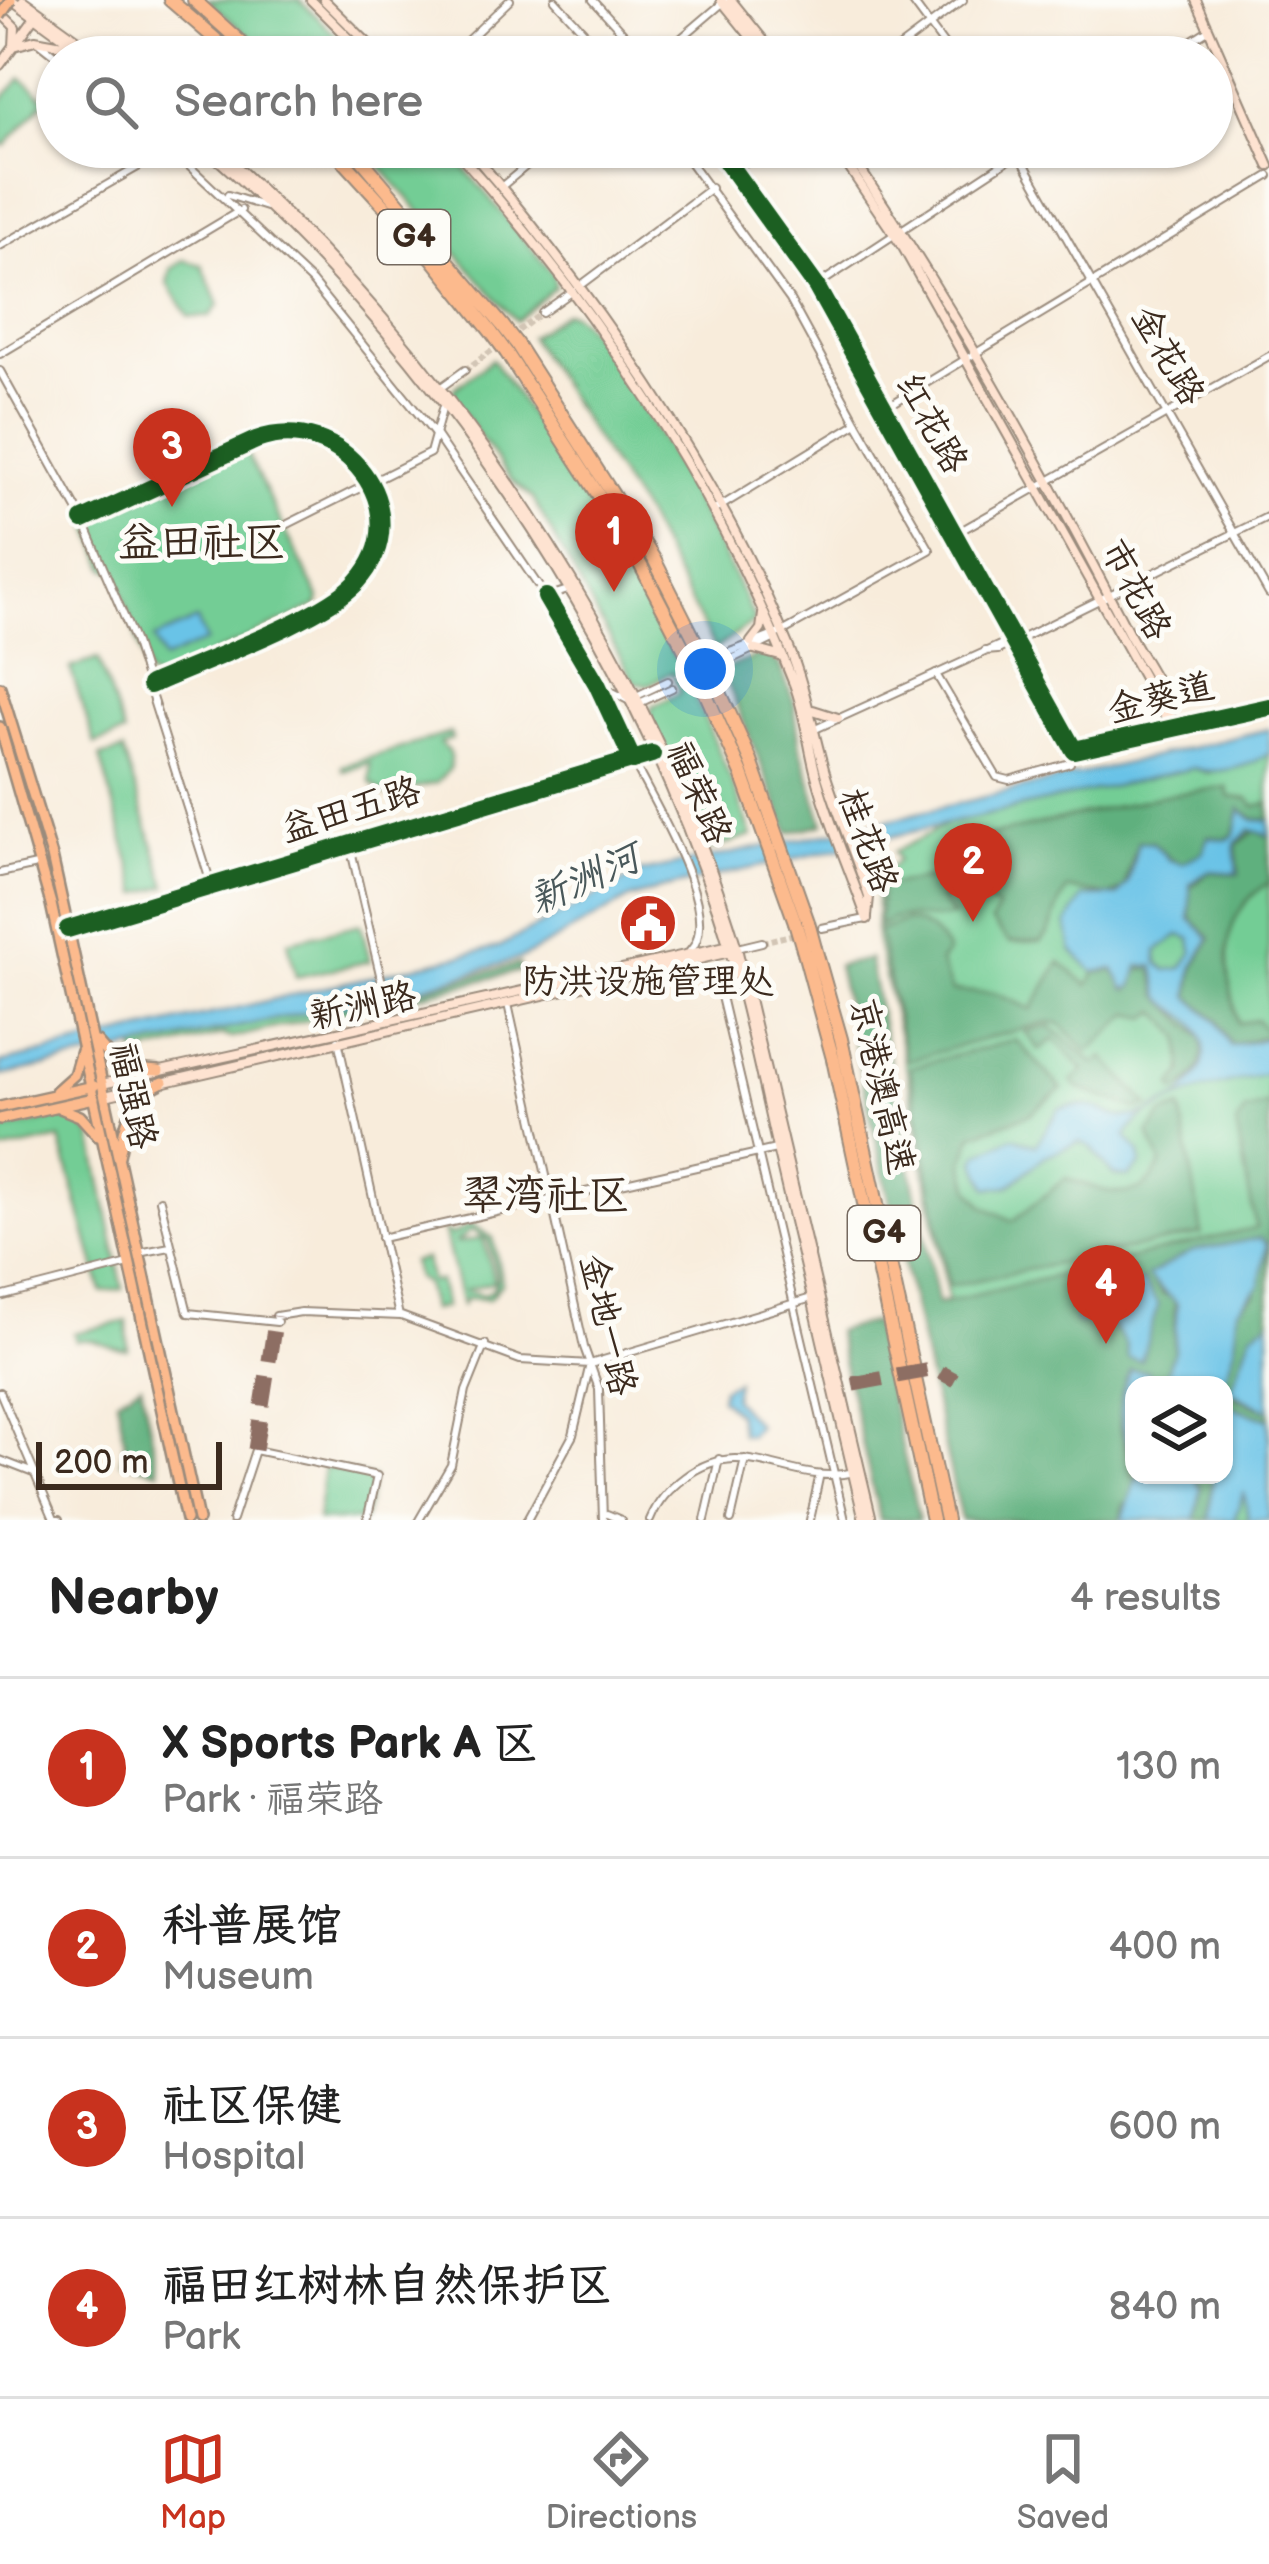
<!DOCTYPE html>
<html lang="en">
<head>
<meta charset="utf-8">
<style>
  body { margin:0; font-family:"Balsamiq Sans","LXGW WenKai TC",sans-serif; background:#f6f6f6; color:#222 }
  .controls { position:absolute; right:36px; bottom:36px; display:grid; overflow:hidden; border-radius:24px; box-shadow:0 3px 9px #0004 }
  .controls button { width:108px; height:108px; display:grid; place-items:center; padding:0; border:0; border-bottom:3px solid #e0e0e0; background:#fff; color:#222; font:60px sans-serif }
  .scale { position:absolute; left:36px; bottom:30px; width:186px; box-sizing:border-box; padding-left:12px; border:6px solid #3b2a1e; border-top:0; font-size:33px; line-height:42px; white-space:nowrap; color:#3b2a1e; -webkit-text-stroke:9px #fdfcf7; paint-order:stroke }
  .you { position:absolute; left:705px; top:669px; width:42px; height:42px; margin:-30px; border:9px solid #fff; border-radius:50%; background:#1a73e8; box-shadow:0 0 0 18px #1a73e833 }
  .badge { display:grid; place-items:center; width:78px; height:78px; border-radius:50%; background:#c8321e; color:#fff; font-size:39px; font-weight:700 }
  .pin { position:absolute; translate:-50% -99px; filter:drop-shadow(0 3px 6px #0008) }
  .pin::after { content:''; position:absolute; top:63px; width:42px; height:36px; background:inherit; clip-path:polygon(0 0,100% 0,50% 100%) }
  .list { margin:0; padding:0; list-style:none }
  h2 { display:flex; justify-content:space-between; align-items:center; height:156px; margin:0; padding:0 48px; font-size:51px }
  h2 small { font-size:39px; font-weight:400; color:#767676 }
  .list li { display:grid; grid-template-columns:78px 1fr auto; gap:36px; align-items:center; box-sizing:border-box; height:180px; padding:0 48px; border-top:3px solid #e0e0e0 }
  .list b { display:block; font-size:45px; white-space:nowrap }
  .list p { margin:0; font-size:39px; white-space:nowrap; color:#767676 }
  .list em { font-size:39px; font-style:normal; color:#767676 }
  .icon { flex:none; width:66px; height:66px; fill:none; stroke:currentColor; stroke-width:2; stroke-linecap:round; stroke-linejoin:round }
  .map { position:relative; flex:none; width:1269px; height:1520px; overflow:hidden }
  .search { position:absolute; background:#fff; box-shadow:0 3px 9px #0004; left:36px; right:36px; top:36px; height:132px; display:flex; align-items:center; gap:30px; box-sizing:border-box; padding:0 42px; border-radius:66px; color:#767676; font-size:45px }
  .sheet { height:876px; background:#fff }
  nav { display:flex; justify-content:space-around; align-items:center; box-sizing:border-box; height:168px; border-top:3px solid #e0e0e0; background:#fff; font-size:33px; color:#767676 }
  nav a { display:grid; justify-items:center; gap:6px }
  nav .on { color:#c8321e }
  .map>svg:first-child { display:block }
  .green { fill:#73cd95; stroke:#577c5a; stroke-width:3; fill-rule:evenodd }
  .forest { fill:#5eb07e; stroke:#4c6d4e; stroke-width:3 }
  .water { fill:#69c3e7; stroke:#527682; stroke-width:3; fill-rule:evenodd }
  .lines { fill:none; stroke-linecap:round; stroke-linejoin:round }
  .tertiary-tunnel { stroke:#d2c5b5; stroke-width:6; stroke-dasharray:6 3; stroke-linecap:butt }
  .minor-casing { stroke:#9a8b7c; stroke-width:10 }
  .tertiary-casing { stroke:#9a8b7c; stroke-width:10 }
  .secondary-casing { stroke:#9a8b7c; stroke-width:12 }
  .primary-casing { stroke:#9a8b7c; stroke-width:14 }
  .motorway-casing { stroke:#9a8b7c; stroke-width:16 }
  .minor { stroke:#fff; stroke-width:6 }
  .tertiary { stroke:#fff; stroke-width:6 }
  .secondary { stroke:#fee3d1; stroke-width:8 }
  .primary { stroke:#fcba8d; stroke-width:9 }
  .motorway { stroke:#fcba8d; stroke-width:12 }
  .primary-bridge-casing { stroke:#9a8b7c; stroke-width:14; stroke-linecap:butt }
  .motorway-bridge-casing { stroke:#9a8b7c; stroke-width:16; stroke-linecap:butt }
  .primary-bridge { stroke:#fcba8d; stroke-width:9 }
  .motorway-bridge { stroke:#fcba8d; stroke-width:12 }
  .quiet { stroke:#8d6e63; stroke-width:15; stroke-dasharray:30 15; stroke-linecap:butt }
  .cycleway-casing { stroke:#fdfcf7; stroke-width:26 }
  .cycleway { stroke:#1b5e20; stroke-width:18 }
  .labels { text-anchor:middle; dominant-baseline:central; stroke-width:10; stroke-linejoin:round; paint-order:stroke }
  .shield { fill:#fdfcf7; stroke:#75695f; stroke-width:3 }
  .shield-label { font-size:33px; font-weight:bold; fill:#3b2a1e }
  .street-label { font-size:36px; fill:#3b2a1e; stroke:#fdfcf7 }
  .poi-label { font-size:36px; fill:#3b2a1e; stroke:#fdfcf7 }
  .water-label { font-size:39px; font-style:italic; fill:#49585a; stroke:#fdfcf7 }
  .quarter-label { font-size:42px; fill:#3b2a1e; stroke:#fdfcf7 }
</style>
</head>
<body>
<div class="map">
<svg width="1269" height="1520" viewBox="0 0 1269 1520">
  <rect width="100%" height="100%" fill="#fdfcf7"/>
  <filter id="ink" filterUnits="userSpaceOnUse"><feTurbulence type="fractalNoise" baseFrequency=".00833" numOctaves="2"/><feDisplacementMap in="SourceGraphic" scale="24" xChannelSelector="R" yChannelSelector="G"/><feConvolveMatrix kernelMatrix="1 2 1 2 8 2 1 2 1" color-interpolation-filters="sRGB"/></filter>
  <filter id="wash" filterUnits="userSpaceOnUse"><feTurbulence type="fractalNoise" baseFrequency=".004" numOctaves="4" result="noise"/><feDisplacementMap in="SourceGraphic" scale="48" xChannelSelector="R" yChannelSelector="G"/><feGaussianBlur stdDeviation="2.7" result="paint"/><feColorMatrix in="noise" values="0 0 0 0 0 0 0 0 0 0 0 0 0 0 0 0 0 1.4 0 .05"/><feComposite in="paint" operator="in"/></filter>
  <g filter="url(#wash)">
    <rect width="100%" height="100%" fill="#f8ecdb"/>
    <path class="green" d="M 207,0 L 299,0 L 359,57 L 273,57 Z
      M 21,78 L 46,99 L 5,146 L 0,141 L 0,102 Z
      M 363,147 L 447,147 L 554,275 L 555,287 L 516,321 Z
      M 183,260 L 202,265 L 219,305 L 209,317 L 189,317 L 168,284 L 171,269 Z
      M 565,312 C 602,311 736,577 755,621 L 715,649 L 644,515 L 530,337 Z
      M 492,359 C 597,512 690,659 752,836 L 709,850 L 650,722 L 652,707 L 680,693 L 672,672 L 648,685 L 634,682 L 533,499 L 511,480 L 453,399 L 454,389 Z
      M 237,450 L 246,452 L 319,598 L 317,606 L 157,680 L 148,676 L 116,573 L 106,568 L 89,523 Z
      M 98,659 L 124,734 L 95,744 L 70,668 Z
      M 450,733 L 452,739 L 440,743 L 450,753 L 450,769 L 436,783 L 386,795 L 370,782 L 370,763 L 343,771 L 342,766 Z
      M 123,751 L 167,886 L 139,894 L 100,757 Z
      M 1269,753 L 1269,1520 L 971,1520 L 937,1304 L 948,1300 L 908,1076 L 876,938 L 877,892 L 884,873 L 898,860 L 894,852 L 950,823 L 1194,768 L 1208,773 ZM 1134,1385 L 1224,1385 L 1224,1475 L 1134,1475 Z
      M 361,924 L 370,961 L 296,977 L 288,941 Z
      M 374,999 L 371,1005 L 232,1038 L 223,1035 L 137,1055 L 135,1048 Z
      M 61,1117 L 78,1121 L 92,1136 L 123,1289 L 102,1292 L 60,1139 L 0,1152 L 0,1131 Z
      M 471,1224 L 493,1238 L 502,1283 L 489,1299 L 466,1298 L 462,1305 L 444,1231 L 452,1235 ZM 472,1230 L 488,1240 L 497,1278 L 493,1289 L 483,1295 L 466,1290 L 494,1282 L 483,1238 L 455,1243 Z
      M 425,1259 L 431,1282 L 439,1281 L 445,1307 L 431,1310 L 425,1283 L 416,1278 L 412,1262 Z
      M 127,1321 L 128,1349 C 108,1351 96,1335 76,1341 L 74,1333 Z
      M 324,1467 L 373,1478 L 364,1520 L 317,1520 Z"/>
    <path class="forest" d="M 764,653 L 779,664 L 794,702 L 800,747 L 824,824 L 789,833 L 722,670 Z
      M 1227,787 L 1230,797 L 1249,799 L 1255,806 L 1269,803 L 1269,820 L 1255,819 L 1240,808 L 1234,834 L 1226,839 L 1208,836 L 1203,852 L 1182,863 L 1170,859 L 1153,842 L 1138,841 L 1124,888 L 1110,896 L 1068,889 C 1054,906 1056,929 1041,942 L 1009,942 L 991,922 L 998,908 L 969,893 L 940,899 L 953,916 C 926,925 906,907 879,926 L 881,886 L 937,877 L 946,866 L 947,846 L 1160,796 Z
      M 1255,831 L 1269,836 L 1269,882 C 1214,919 1226,966 1238,1023 L 1257,1020 L 1269,1035 L 1231,1045 L 1217,1019 L 1190,997 L 1194,969 L 1211,938 L 1191,918 L 1189,889 L 1209,872 L 1239,874 L 1236,845 Z
      M 905,921 C 925,922 938,934 948,952 L 940,962 L 952,991 L 994,993 L 1032,1009 L 1060,962 L 1088,985 L 1095,973 L 1113,970 L 1129,990 L 1136,971 L 1152,967 L 1159,995 L 1202,1038 C 1207,1061 1196,1081 1176,1091 L 1172,1086 L 1183,1073 L 1181,1037 L 1157,1011 L 1148,1018 L 1130,1014 L 1088,1052 L 1059,1023 L 1047,1022 L 906,1061 L 879,931 Z
      M 869,959 L 938,1304 L 1256,1228 L 1236,1125 L 1245,1111 L 1269,1104 L 1269,1321 L 1233,1397 L 1269,1411 L 1269,1419 L 1230,1406 L 1224,1415 L 1222,1385 L 1235,1348 L 1237,1310 L 1255,1294 L 1260,1238 L 1193,1251 L 1148,1276 L 1163,1295 L 1175,1296 L 1174,1351 L 1163,1383 L 1130,1370 L 1120,1425 L 1134,1475 L 1213,1475 L 1209,1520 L 1195,1520 L 1201,1489 L 1124,1504 L 1122,1520 L 961,1520 L 837,966 Z
      M 519,964 L 520,971 L 400,1000 L 399,995 Z
      M 1050,1026 L 1095,1064 L 1104,1057 L 1149,1106 L 1136,1109 L 1077,1088 L 1072,1081 L 1084,1070 L 1054,1039 L 1040,1050 L 1025,1032 Z
      M 1016,1040 L 1062,1089 L 1030,1114 L 972,1135 L 964,1162 L 971,1190 L 984,1206 L 1013,1221 L 1066,1178 C 1103,1190 1141,1210 1161,1164 L 1149,1133 L 1162,1115 L 1181,1108 L 1202,1234 L 949,1286 L 910,1067 Z
      M 873,1322 L 919,1520 L 880,1520 L 836,1331 Z
      M 141,1384 L 159,1471 L 121,1461 L 125,1441 L 117,1399 Z"/>
    <path class="water" d="M 197,620 L 206,641 L 163,660 L 154,639 Z
      M 1269,729 L 1269,753 C 1251,767 1214,776 1194,768 L 660,889 L 630,899 L 522,958 L 401,993 L 0,1076 L 0,1063 L 498,947 L 642,872 L 868,825 Z
      M 1240,809 L 1254,820 L 1269,821 L 1269,835 L 1250,830 L 1235,844 L 1238,873 L 1209,871 L 1190,884 L 1190,919 L 1210,938 L 1193,968 L 1189,997 L 1216,1020 L 1230,1046 L 1269,1038 L 1269,1074 C 1231,1082 1144,1098 1126,1137 L 1140,1153 L 1141,1165 L 1128,1177 L 1113,1175 L 1091,1147 L 1080,1142 L 1045,1156 L 1009,1186 L 988,1188 L 976,1161 L 979,1154 L 1013,1137 L 1036,1145 L 1059,1109 C 1104,1098 1103,1120 1132,1117 C 1172,1112 1227,1067 1195,1025 C 1187,1014 1165,1006 1160,994 C 1156,985 1158,976 1153,966 L 1139,966 L 1133,987 L 1125,989 L 1114,969 L 1094,972 L 1072,951 L 1067,924 L 1083,897 L 1117,896 L 1128,882 L 1138,842 L 1153,843 L 1169,860 L 1182,863 L 1203,852 L 1208,837 L 1226,840 L 1235,835 ZM 1179,935 L 1191,939 L 1193,952 L 1182,968 L 1167,970 L 1158,963 L 1157,951 Z
      M 1260,1238 L 1267,1244 L 1260,1285 L 1237,1310 L 1235,1348 L 1222,1385 L 1134,1385 L 1134,1460 C 1120,1428 1114,1403 1130,1370 L 1148,1371 L 1152,1382 L 1163,1383 L 1174,1351 L 1177,1304 L 1147,1276 L 1193,1251 Z
      M 1142,1281 L 1158,1305 L 1141,1361 L 1128,1358 L 1125,1343 L 1109,1322 L 1076,1323 L 1075,1316 Z
      M 1269,1321 L 1269,1411 L 1230,1391 L 1252,1333 Z
      M 736,1381 L 733,1398 L 757,1425 L 749,1435 L 741,1434 L 737,1414 L 720,1398 L 722,1388 Z
      M 1229,1406 L 1269,1419 L 1269,1520 L 1248,1520 L 1244,1492 L 1234,1520 L 1209,1520 L 1213,1475 L 1224,1475 L 1224,1415 Z
      M 1194,1476 L 1201,1489 L 1195,1520 L 1122,1520 L 1137,1478 Z"/>
  </g>
  <g filter="url(#ink)">
    <g class="lines">
      <path class="tertiary-tunnel" d="M 511,336 L 542,313
        M 465,370 L 501,344
        M 706,663 L 730,652
        M 668,681 L 694,669
        M 672,688 L 734,658
        M 762,942 L 799,933"/>
      <g class="minor-casing">
        <path id="minor" d="M 501,187 L 549,147
          M 0,246 L 173,147
          M 580,286 L 711,188
          M 0,354 L 241,210
          M 0,371 L 83,520 L 134,640 L 212,887
          M 713,511 L 857,423 L 930,550 L 782,632
          M 83,520 L 256,440 C 341,409 422,511 357,582 C 323,619 201,662 150,685
          M 288,524 L 430,453 L 443,406
          M 936,674 L 997,777 L 1009,780 L 1070,763
          M 350,846 L 390,1017
          M 0,873 L 41,864
          M 69,929 L 652,754
          M 338,1040 L 399,1316
          M 160,1200 L 188,1313 L 277,1322
          M 381,1238 L 776,1149
          M 139,1253 L 170,1247
          M 0,1297 L 129,1264
          M 276,1316 L 301,1312 L 401,1316 L 520,1360 L 590,1364 L 812,1298
          M 0,1392 L 54,1519
          M 0,1460 L 36,1474
          M 607,1514 L 621,1520
          M 232,1520 L 255,1450 L 377,1476 L 367,1520
          M 419,1520 L 451,1465 L 466,1391 L 485,1344
          M 527,1520 L 573,1435 L 590,1364
          M 650,1520 C 658,1501 669,1489 685,1477 C 746,1432 790,1488 855,1472
          M 705,1520 L 719,1459
          M 731,1520 L 745,1459
          M 810,1520 L 819,1478"/>
      </g>
      <g class="tertiary-casing">
        <path id="tertiary" d="M 555,0 L 607,57
          M 593,0 L 645,57
          M 911,0 L 953,57
          M 38,42 L 57,57
          M 450,57 L 510,0
          M 659,57 L 726,0
          M 887,57 L 963,0
          M 1165,57 L 1208,30
          M 169,147 L 312,282 L 437,437 L 546,597 L 568,590
          M 679,147 L 790,300 L 857,423
          M 716,147 L 816,286 L 1074,750 L 1269,707
          M 1015,147 L 1269,594
          M 735,170 L 766,147
          M 228,195 L 266,207
          M 816,286 L 1028,147
          M 542,313 L 573,291
          M 440,388 L 465,370
          M 885,408 L 1269,176
          M 955,534 L 1269,356
          M 985,651 L 998,650 L 1269,516
          M 730,652 L 782,632
          M 734,658 L 775,638
          M 597,684 L 628,700 L 668,681
          M 635,705 L 672,688
          M 811,731 L 1011,640
          M 633,761 C 651,799 725,915 690,951
          M 822,928 L 866,919
          M 737,948 L 762,942
          M 679,965 L 707,972 L 719,988 L 845,1520
          M 508,1004 L 584,1347 L 599,1389 L 603,1520
          M 53,1520 L 59,1520"/>
      </g>
      <g class="secondary-casing">
        <path id="secondary" d="M 12,0 L 90,57
          M 23,0 L 102,57
          M 311,0 L 368,57
          M 324,0 L 382,57
          M 721,0 L 767,57
          M 731,0 L 777,57
          M 1196,0 L 1269,166
          M 1,13 L 15,27 L 14,46 L 35,40 L 79,48
          M 0,65 L 38,13
          M 204,147 C 432,347 620,622 717,909 C 744,990 760,1074 779,1157 C 807,1278 836,1399 864,1520
          M 215,147 C 447,352 648,651 737,948 L 872,1520
          M 453,147 C 595,304 716,486 794,684 C 806,715 808,749 818,782 C 831,828 851,873 867,919
          M 467,147 C 596,296 712,462 788,645 C 806,688 813,732 826,776 C 839,817 856,856 869,897 L 867,917
          M 835,147 L 904,249 L 1173,730
          M 845,147 C 950,299 1042,466 1127,630 C 1141,658 1172,697 1173,729
          M 751,642 L 761,629 L 763,614
          M 754,649 L 780,656
          M 813,710 L 838,718
          M 102,1084 L 730,945
          M 105,1096 L 730,952"/>
      </g>
      <g class="primary-casing">
        <path id="primary" d="M 0,4 L 3,0
          M 0,687 L 52,856 L 198,1520
          M 0,727 L 51,904 L 186,1520
          M 97,1042 L 119,1068 L 159,1071
          M 56,1091 L 74,1075 L 81,1051
          M 0,1107 L 94,1086
          M 60,1108 L 80,1116 L 98,1136
          M 0,1119 L 94,1098
          M 119,1156 C 126,1122 129,1097 163,1082"/>
      </g>
      <g class="motorway-casing">
        <path id="motorway" d="M 170,0 L 236,57
          M 194,0 L 257,57
          M 331,147 L 432,258 L 492,333
          M 351,147 L 503,326
          M 516,343 L 654,559 L 704,658
          M 506,352 L 627,539 L 692,664
          M 713,677 L 751,761 L 808,922
          M 701,683 L 742,774 L 795,922
          M 815,948 L 841,1039 L 946,1520
          M 803,949 L 833,1059 L 932,1520"/>
      </g>
      <use href="#minor" class="minor"/>
      <use href="#tertiary" class="tertiary"/>
      <use href="#secondary" class="secondary"/>
      <use href="#primary" class="primary"/>
      <use href="#motorway" class="motorway"/>
      <g class="primary-bridge-casing">
        <path id="primary-bridge" d="M 0,16 L 11,0"/>
      </g>
      <g class="motorway-bridge-casing">
        <path id="motorway-bridge" d="M 503,326 L 516,343
          M 492,333 L 506,352
          M 704,658 L 713,677
          M 692,664 L 701,683
          M 795,922 L 803,949
          M 808,922 L 815,948"/>
      </g>
      <use href="#primary-bridge" class="primary-bridge"/>
      <use href="#motorway-bridge" class="motorway-bridge"/>
      <path class="quiet" d="M 853,1384 L 935,1369 L 955,1380
        M 255,1450 L 276,1316"/>
      <g class="cycleway-casing">
        <path id="cycleway" d="M 716,147 L 816,286 L 1074,750 L 1269,707
          M 83,520 L 256,440 C 341,409 422,511 357,582 C 323,619 201,662 150,685
          M 546,597 L 597,684 L 633,761
          M 68,929 L 652,754"/>
      </g>
      <use href="#cycleway" class="cycleway"/>
    </g>
  </g>
  <defs>
    <g id="civic-disc" transform="scale(3)"><circle r="9.5" fill="#c8321e" stroke="#fdfcf7"/><path d="M-.6-6.5H3V-4.5H.6V-3L4-1V1h2V6H-6V1h2V-1L-.6-3ZM-1.2 2.5V6h2.4V2.5Z" fill="#fff"/></g>
  </defs>
  <g fill-rule="evenodd">
    <use href="#civic-disc" x="648" y="923"/>
  </g>
  <g class="labels">
    <g class="shield">
      <rect x="378" y="210" width="72" height="54" rx="9"/>
      <rect x="848" y="1206" width="72" height="54" rx="9"/>
    </g>
    <g class="shield-label">
      <text x="414" y="237">G4</text>
      <text x="884" y="1233">G4</text>
    </g>
    <g class="street-label">
      <text transform="translate(1167 356) rotate(60)">金花路</text>
      <text transform="translate(931 424) rotate(61)">红花路</text>
      <text transform="translate(1135 590) rotate(62)">市花路</text>
      <text transform="translate(1161 699) rotate(-14)">金葵道</text>
      <text transform="translate(698 793) rotate(66)">福荣路</text>
      <text transform="translate(351 811) rotate(-17)">益田五路</text>
      <text transform="translate(867 841) rotate(70)">桂花路</text>
      <text transform="translate(363 1007) rotate(-12)">新洲路</text>
      <text transform="translate(881 1086) rotate(77)">京港澳高速</text>
      <text transform="translate(132 1096) rotate(78)">福强路</text>
      <text transform="translate(607 1325) rotate(77)">金地一路</text>
    </g>
    <g class="poi-label">
      <text x="648" y="982">防洪设施管理处</text>
    </g>
    <g class="water-label">
      <text transform="translate(585 880) rotate(-24)">新洲河</text>
    </g>
    <g class="quarter-label">
      <text x="202" y="543">益田社区</text>
      <text x="546" y="1196">翠湾社区</text>
    </g>
  </g>
</svg>
<div class="controls">
<button><svg class="icon" aria-label="layers" viewBox="0 0 24 24"><path d="M12 4l9 5-9 5-9-5zM3 14l9 5 9-5"/></svg></button>
</div>
<div class="scale">200 m</div>
<div class="you"></div>
<div class="pin badge" style="left:614px;top:592px">1</div>
<div class="pin badge" style="left:973px;top:922px">2</div>
<div class="pin badge" style="left:172px;top:507px">3</div>
<div class="pin badge" style="left:1106px;top:1344px">4</div>
<div class="search"><svg class="icon" aria-label="search" viewBox="0 0 24 24"><circle cx="10" cy="10" r="6"/><path d="M15 15l6 6"/></svg>Search here</div>
</div>
<section class="sheet">
<h2>Nearby<small>4 results</small></h2>
<ul class="list">
<li><span class="badge">1</span><div><b>X Sports Park A 区</b><p>Park · 福荣路</p></div><em>130 m</em></li>
<li><span class="badge">2</span><div><b>科普展馆</b><p>Museum</p></div><em>400 m</em></li>
<li><span class="badge">3</span><div><b>社区保健</b><p>Hospital</p></div><em>600 m</em></li>
<li><span class="badge">4</span><div><b>福田红树林自然保护区</b><p>Park</p></div><em>840 m</em></li>
</ul>
</section>
<nav>
<a class="on"><svg class="icon" aria-label="map" viewBox="0 0 24 24"><path d="M3 6l6-2 6 2 6-2v14l-6 2-6-2-6 2zM9 4v14M15 6v14"/></svg>Map</a>
<a><svg class="icon" aria-label="directions" viewBox="0 0 24 24"><path d="M12 3l9 9-9 9-9-9zM9 14v-3h6M13 9l2 2-2 2"/></svg>Directions</a>
<a><svg class="icon" aria-label="saved" viewBox="0 0 24 24"><path d="M7 4h10v16l-5-4-5 4z"/></svg>Saved</a>
</nav>
</body>
</html>
